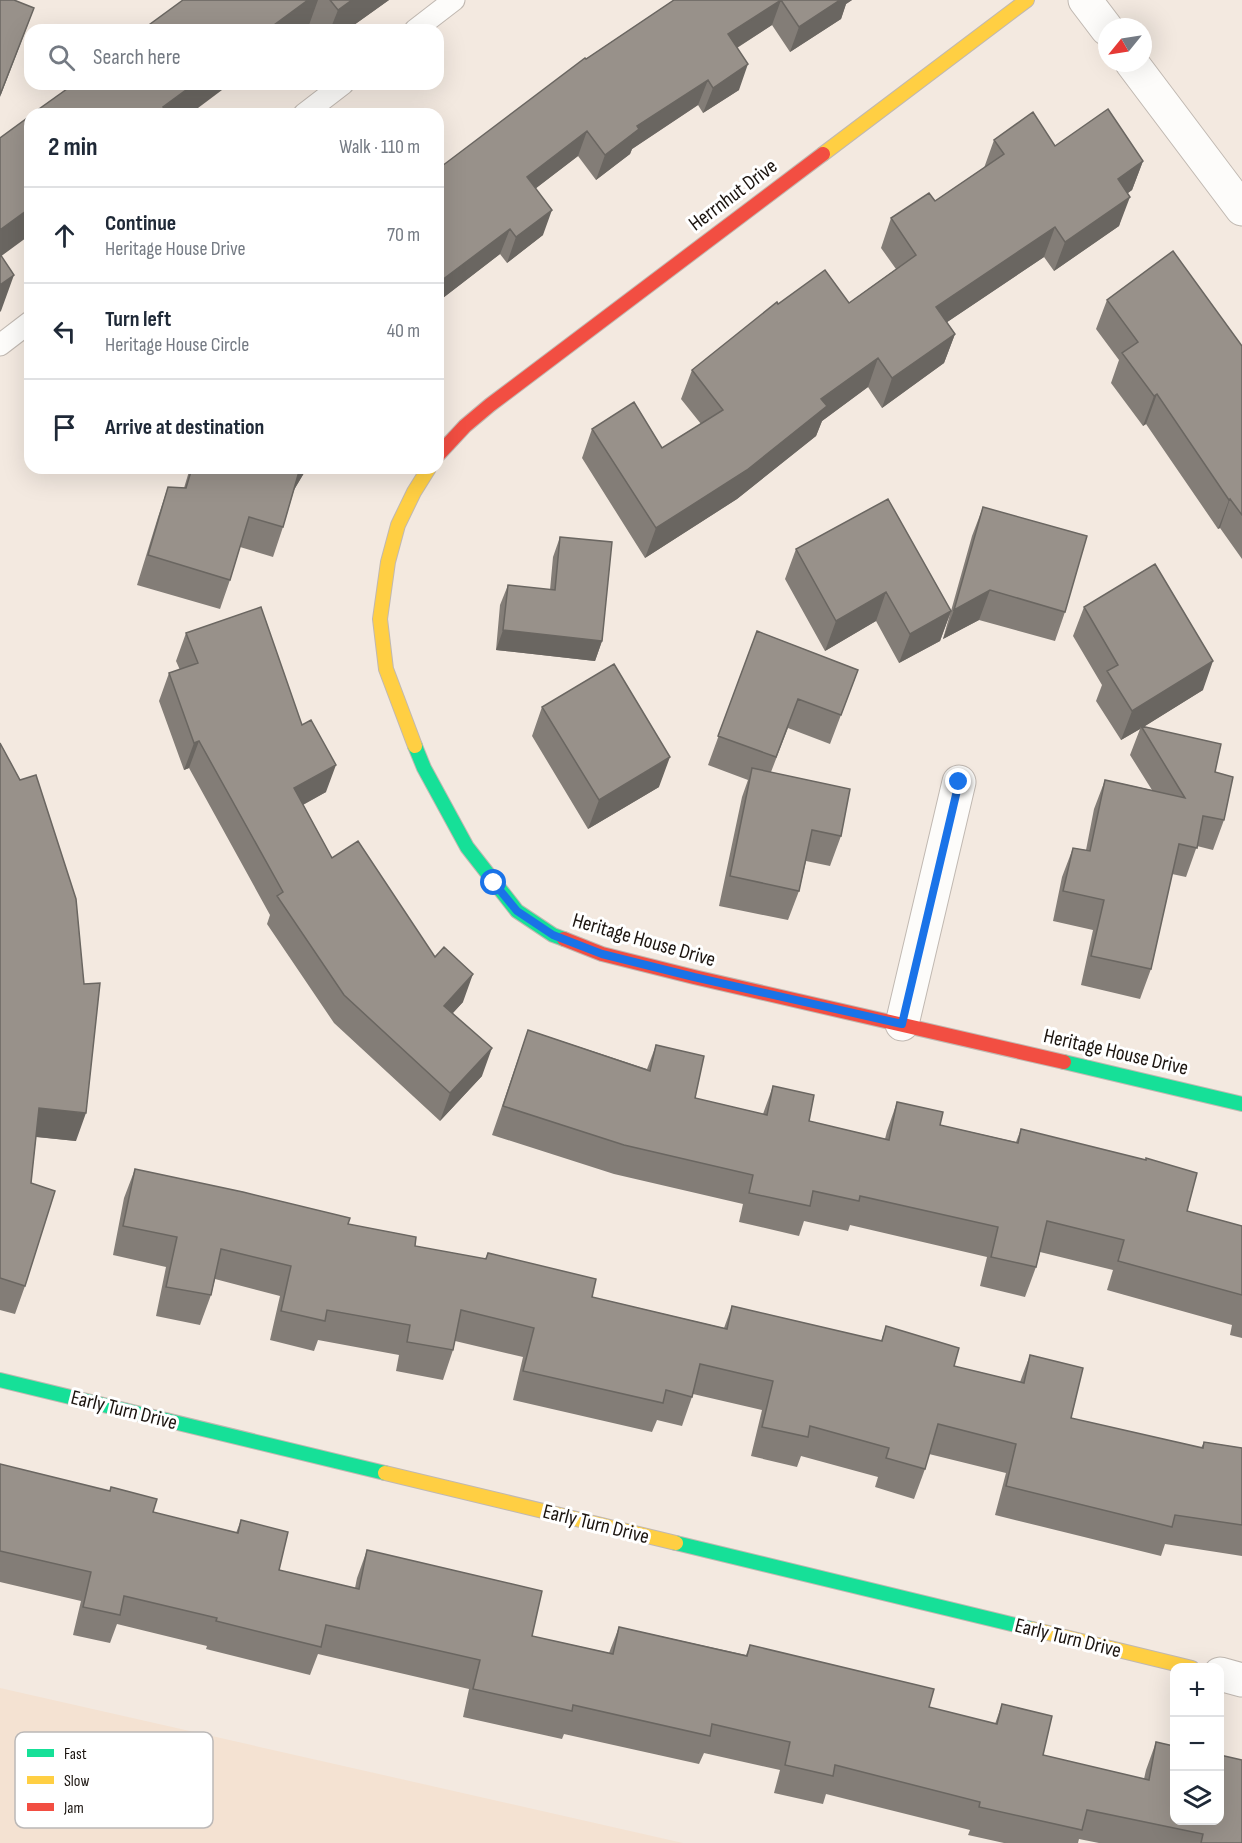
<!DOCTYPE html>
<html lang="en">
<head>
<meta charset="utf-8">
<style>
  body { margin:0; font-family:"Sofia Sans Condensed",sans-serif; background:#f2f2f3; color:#1f2937 }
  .controls { position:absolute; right:18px; bottom:18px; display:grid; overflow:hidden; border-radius:12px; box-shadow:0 6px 24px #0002 }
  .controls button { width:54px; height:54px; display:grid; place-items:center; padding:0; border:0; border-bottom:2px solid #e0e1e3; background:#fff; color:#1f2937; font:30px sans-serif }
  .compass { position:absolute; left:1098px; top:18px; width:54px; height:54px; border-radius:50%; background:#fff; box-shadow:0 6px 24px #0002; rotate:240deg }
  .stop { position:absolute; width:18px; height:18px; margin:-14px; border:4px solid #1a73e8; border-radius:50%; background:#fff }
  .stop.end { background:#1a73e8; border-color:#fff; box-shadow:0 2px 6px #0008 }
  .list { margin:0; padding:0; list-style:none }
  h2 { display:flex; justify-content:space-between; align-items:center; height:78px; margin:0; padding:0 24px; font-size:26px }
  h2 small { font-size:20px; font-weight:400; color:#747a83 }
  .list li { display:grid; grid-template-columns:39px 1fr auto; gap:18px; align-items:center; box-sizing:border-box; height:96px; padding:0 24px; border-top:2px solid #e0e1e3 }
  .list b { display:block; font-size:22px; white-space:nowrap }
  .list p { margin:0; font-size:20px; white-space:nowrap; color:#747a83 }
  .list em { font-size:20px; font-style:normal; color:#747a83 }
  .icon { flex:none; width:33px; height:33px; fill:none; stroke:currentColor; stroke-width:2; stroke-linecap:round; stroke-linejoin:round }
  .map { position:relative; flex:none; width:1242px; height:1843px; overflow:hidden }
  .search { position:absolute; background:#fff; box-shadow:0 6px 24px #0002; left:24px; top:24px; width:420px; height:66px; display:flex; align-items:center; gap:15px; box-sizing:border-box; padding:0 21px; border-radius:18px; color:#747a83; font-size:22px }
  .panel { position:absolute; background:#fff; box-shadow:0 6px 24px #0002; left:24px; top:108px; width:420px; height:366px; border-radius:18px }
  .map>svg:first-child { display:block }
  .built { fill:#f4e2d2 }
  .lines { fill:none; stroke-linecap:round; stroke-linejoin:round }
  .lane-casing { stroke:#c0b8b1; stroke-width:23 }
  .street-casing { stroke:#c0b8b1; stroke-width:35 }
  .fast-casing { stroke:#c0b8b1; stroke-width:16 }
  .slow-casing { stroke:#c0b8b1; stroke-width:16 }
  .jam-casing { stroke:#c0b8b1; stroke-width:16 }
  .lane { stroke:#fdfcfa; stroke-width:21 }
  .street { stroke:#fdfcfa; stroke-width:33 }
  .fast { stroke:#16e098; stroke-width:14 }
  .slow { stroke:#ffcf43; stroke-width:14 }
  .jam { stroke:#f24e42; stroke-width:14 }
  .wall { fill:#837d77 }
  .shaded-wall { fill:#6a6661 }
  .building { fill:#98918a; stroke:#6a6661; stroke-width:1.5 }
  .route { stroke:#1a73e8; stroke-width:8 }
  .labels { text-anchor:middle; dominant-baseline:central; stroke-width:6; stroke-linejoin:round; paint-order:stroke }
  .street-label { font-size:21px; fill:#1b140f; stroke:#fff }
  .key { fill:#fff; stroke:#bbb8b7; stroke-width:1.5 }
  .key-label { font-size:16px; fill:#1b140f }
</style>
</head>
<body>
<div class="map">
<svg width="1242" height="1843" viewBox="0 0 1242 1843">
  <rect width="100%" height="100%" fill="#f3e9e0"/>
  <path class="built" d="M 0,1688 L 683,1843 L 0,1843 Z"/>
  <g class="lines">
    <g class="lane-casing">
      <path id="lane" d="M 415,30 L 454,0
        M 304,114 L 343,84
        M 0,345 L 30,322"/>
    </g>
    <g class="street-casing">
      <path id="street" d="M 1085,0 L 1107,29
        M 1132,63 L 1242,209
        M 902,1024 L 959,782
        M 1220,1674 L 1242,1680"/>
    </g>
    <g class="fast-casing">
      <path id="fast" d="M 415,746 L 424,768 L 467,847 L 517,911 L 553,935 L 564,939
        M 1064,1062 L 1242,1104
        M 0,1380 L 385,1473
        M 676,1543 L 1032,1629"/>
    </g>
    <g class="slow-casing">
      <path id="slow" d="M 823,154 L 1027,0
        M 415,746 L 386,669 L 380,619 L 388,562 L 398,525 L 414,492 L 429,468
        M 385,1473 L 676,1543
        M 1032,1629 L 1192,1668"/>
    </g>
    <g class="jam-casing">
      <path id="jam" d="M 438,455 L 465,426 L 490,405 L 823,154
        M 564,939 L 602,954 L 694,977 L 1064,1062"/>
    </g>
    <use href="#lane" class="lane"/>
    <use href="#street" class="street"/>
    <use href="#fast" class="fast"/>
    <use href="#slow" class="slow"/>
    <use href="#jam" class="jam"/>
  </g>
  <path class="wall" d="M 183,0 L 389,0 L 347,30 L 313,30 L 309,25 Z
    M 674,0 L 852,0 L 846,4 L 841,19 L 790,52 L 772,25 L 737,48 L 739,90 L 703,113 L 698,105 L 632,149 L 630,154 L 596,180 L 578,156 L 536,188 L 543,235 L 507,263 L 500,254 L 439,301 L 438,304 L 438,169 L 586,59 Z
    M 994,140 L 1055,146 L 1143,161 L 1132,190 L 1128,193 L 1119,226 L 1054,271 L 1044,257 L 947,322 L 955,334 L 944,363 L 882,408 L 868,387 L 822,421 L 816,436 L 737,499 L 645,558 L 582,458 L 592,429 L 662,448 L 701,424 L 681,399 L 692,370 L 778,304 L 849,303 L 896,269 L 881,248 L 891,218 L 935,201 L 984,168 Z
    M 1107,300 L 1242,346 L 1242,559 L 1220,528 L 1218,529 L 1146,424 L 1143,426 L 1111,383 L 1119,360 L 1096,329 Z
    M 190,468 L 307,468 L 294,490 L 283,527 L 273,557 L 240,547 L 230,580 L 220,609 L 137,585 L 158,517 L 168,487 L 184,488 Z
    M 983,507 L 1065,612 L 1055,641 L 979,620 L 943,639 L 950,614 L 940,641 L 899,663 L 876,621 L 825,651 L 785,579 L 796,549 L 951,611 L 972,536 Z
    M 560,537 L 602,641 L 595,661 L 496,650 L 500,605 L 508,585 L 550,590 L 553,557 Z
    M 1084,607 L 1203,690 L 1143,727 L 1215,772 L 1224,820 L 1213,850 L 1197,846 L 1186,877 L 1172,874 L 1151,969 L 1140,999 L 1081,985 L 1093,930 L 1053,921 L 1062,877 L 1073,848 L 1086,850 L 1094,809 L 1105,780 L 1152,790 L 1130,755 L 1140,729 L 1121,740 L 1096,701 L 1102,685 L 1073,636 Z
    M 757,631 L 858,670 L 830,744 L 788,728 L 771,772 L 841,836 L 830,866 L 806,861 L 799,891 L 788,920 L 719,906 L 742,797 L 748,780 L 708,765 Z
    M 186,633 L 326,792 L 303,805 L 332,858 L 463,1002 L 453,1013 L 482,1076 L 440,1121 L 334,1023 L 267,924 L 270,915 L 189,768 L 184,770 L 159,701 L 169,673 L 180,670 L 176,661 Z
    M 542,707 L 659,787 L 588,829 L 532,736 Z
    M 0,743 L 76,1141 L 36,1137 L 31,1183 L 25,1286 L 15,1314 L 0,1310 Z
    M 528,1030 L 647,1069 L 656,1045 L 695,1098 L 763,1114 L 773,1086 L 809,1121 L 885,1139 L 887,1131 L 897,1102 L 940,1125 L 1016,1142 L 1021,1129 L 1187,1211 L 1242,1226 L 1242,1338 L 1230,1335 L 1232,1325 L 1107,1290 L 1113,1270 L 1040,1252 L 1036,1267 L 1025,1297 L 980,1286 L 987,1257 L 850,1225 L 848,1231 L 804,1221 L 799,1236 L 739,1222 L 743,1204 L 614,1174 L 492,1135 Z
    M 135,1169 L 348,1224 L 415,1246 L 485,1259 L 488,1253 L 592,1297 L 724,1328 L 732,1306 L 881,1341 L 886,1326 L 954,1366 L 1020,1382 L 1030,1355 L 1071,1418 L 1201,1448 L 1204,1442 L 1242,1448 L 1242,1556 L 1165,1544 L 1161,1556 L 995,1515 L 1006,1473 L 929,1454 L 925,1469 L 914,1499 L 875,1487 L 878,1477 L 801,1456 L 797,1467 L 751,1456 L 762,1410 L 693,1394 L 682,1426 L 657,1420 L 652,1432 L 513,1400 L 523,1357 L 455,1341 L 453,1350 L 443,1380 L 396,1371 L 399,1355 L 318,1340 L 314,1351 L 270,1340 L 280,1296 L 215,1279 L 211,1295 L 200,1325 L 156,1316 L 166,1267 L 113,1255 L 124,1198 Z
    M 0,1464 L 153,1512 L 236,1533 L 241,1520 L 279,1570 L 355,1588 L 357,1578 L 367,1550 L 532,1636 L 609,1653 L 619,1627 L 746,1655 L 750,1645 L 929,1707 L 995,1724 L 1002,1704 L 1043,1755 L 1144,1779 L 1146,1770 L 1156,1742 L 1242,1843 L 1099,1843 L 1079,1839 L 1078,1843 L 1004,1843 L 968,1835 L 970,1830 L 826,1794 L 823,1804 L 774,1793 L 780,1770 L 704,1753 L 699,1764 L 564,1734 L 562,1739 L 463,1717 L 469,1689 L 318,1654 L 310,1675 L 206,1649 L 207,1646 L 117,1624 L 110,1643 L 73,1635 L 81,1601 L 0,1582 Z"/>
  <path class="shaded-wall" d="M 308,0 L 318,0 L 309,25 L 303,30 L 267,30 Z
    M 352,0 L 389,0 L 347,30 L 330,30 L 338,10 Z
    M 781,0 L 772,25 L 719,59 L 728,34 Z
    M 840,0 L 852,0 L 846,4 L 841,19 L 790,52 L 799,27 Z
    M 34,8 L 20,45 L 0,97 L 0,95 Z
    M 748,64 L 739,90 L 703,113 L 713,88 Z
    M 708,80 L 698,105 L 632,149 L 630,154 L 596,180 L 605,155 L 637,126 Z
    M 194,84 L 230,84 L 190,114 L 160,114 L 163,107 Z
    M 587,131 L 578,156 L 518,202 L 527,177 Z
    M 1143,161 L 1132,190 L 1107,208 L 1118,179 Z
    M 1130,197 L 1119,226 L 1054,271 L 1065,242 Z
    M 30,208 L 30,235 L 0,257 L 0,230 Z
    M 552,210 L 543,235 L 507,263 L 516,237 Z
    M 1055,227 L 1044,257 L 925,337 L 936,307 Z
    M 510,229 L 500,254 L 439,301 L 438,304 L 438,283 Z
    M 14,275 L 1,311 L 0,312 L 0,285 Z
    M 955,334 L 944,363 L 882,408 L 892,378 Z
    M 878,358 L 868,387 L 822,421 L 816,436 L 737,499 L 645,558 L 656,528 L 821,399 Z
    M 1157,394 L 1146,424 L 1143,426 L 1154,396 Z
    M 300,468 L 307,468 L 289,498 Z
    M 1230,499 L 1220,528 L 1218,529 L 1229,500 Z
    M 990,590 L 979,620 L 943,639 L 954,610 Z
    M 886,592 L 876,621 L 825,651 L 836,621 Z
    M 951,611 L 940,641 L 899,663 L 910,634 Z
    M 503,630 L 602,641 L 595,661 L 496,650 Z
    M 1213,661 L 1203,690 L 1142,728 L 1141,726 L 1140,729 L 1121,740 L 1132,711 Z
    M 199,741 L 189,768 L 184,770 L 194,743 Z
    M 670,757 L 659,787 L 588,829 L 599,800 Z
    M 336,765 L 326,792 L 284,815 L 294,788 Z
    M 473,974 L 463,1002 L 434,1033 L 444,1006 Z
    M 492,1048 L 482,1076 L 440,1121 L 450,1093 Z
    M 39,1108 L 86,1113 L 76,1141 L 28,1136 Z"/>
  <path class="building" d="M 0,0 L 14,0 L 34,8 L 0,95 Z
    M 183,0 L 308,0 L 267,30 L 142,30 Z
    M 330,0 L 352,0 L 338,10 Z
    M 674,0 L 840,0 L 799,27 L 781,0 L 728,34 L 748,64 L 713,88 L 708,80 L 637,126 L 639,129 L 605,155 L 587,131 L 527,177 L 552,210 L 516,237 L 510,229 L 438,283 L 438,169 L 585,58 L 586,59 Z
    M 74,84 L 194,84 L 163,107 L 165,110 L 160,114 L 32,114 Z
    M 1108,109 L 1143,161 L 1118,179 L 1130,197 L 1065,242 L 1055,227 L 936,307 L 955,334 L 892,378 L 878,358 L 821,399 L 827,406 L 747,470 L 656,528 L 592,429 L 634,402 L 662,448 L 723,410 L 692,370 L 777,302 L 778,304 L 825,270 L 849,303 L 916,255 L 891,218 L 929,193 L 935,201 L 1004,154 L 994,140 L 1033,112 L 1055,146 Z
    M 30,116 L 30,208 L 0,230 L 0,138 Z
    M 1173,251 L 1242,346 L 1242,515 L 1230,499 L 1229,500 L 1157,394 L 1154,396 L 1122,353 L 1138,342 L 1107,300 Z
    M 0,254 L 14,275 L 0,285 Z
    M 192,468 L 300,468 L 283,527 L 249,517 L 230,580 L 148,555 L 168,487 L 186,488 Z
    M 888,499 L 951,611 L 910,634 L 886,592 L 836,621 L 796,549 Z
    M 983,507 L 1087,536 L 1065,612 L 990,590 L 954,610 Z
    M 560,537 L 612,542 L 602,641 L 503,630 L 508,585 L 555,590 Z
    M 1155,564 L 1213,661 L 1132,711 L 1107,671 L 1118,665 L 1084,607 Z
    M 261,607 L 302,725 L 311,720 L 336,765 L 294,788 L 332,858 L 358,841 L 435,957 L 444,947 L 473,974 L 444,1006 L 492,1048 L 450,1093 L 344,995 L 277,896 L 283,892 L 199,741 L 194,743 L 169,673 L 198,663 L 186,633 Z
    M 757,631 L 858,670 L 841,715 L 798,699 L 776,757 L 718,736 Z
    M 614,664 L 670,757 L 599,800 L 542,707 Z
    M 1141,726 L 1221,744 L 1215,772 L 1233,777 L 1224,820 L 1203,816 L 1197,848 L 1179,844 L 1151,969 L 1091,956 L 1104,900 L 1063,891 L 1073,848 L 1090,851 L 1105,780 L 1185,798 Z
    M 0,743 L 20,780 L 36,775 L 76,899 L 84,984 L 100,983 L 86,1113 L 39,1108 L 31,1183 L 55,1191 L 25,1286 L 0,1278 Z
    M 752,768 L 850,789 L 841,836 L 812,830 L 799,891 L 730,876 Z
    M 528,1030 L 650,1071 L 656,1045 L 704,1056 L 695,1098 L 767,1115 L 773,1086 L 814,1095 L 809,1121 L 889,1140 L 897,1102 L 943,1112 L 940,1125 L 1018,1143 L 1021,1129 L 1146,1160 L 1146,1158 L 1197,1173 L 1187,1211 L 1242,1226 L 1242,1295 L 1118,1261 L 1124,1240 L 1047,1221 L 1036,1267 L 991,1257 L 998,1227 L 860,1196 L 859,1201 L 813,1191 L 810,1206 L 749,1193 L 753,1175 L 624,1145 L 503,1106 Z
    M 135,1169 L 243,1192 L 350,1218 L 348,1224 L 416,1237 L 415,1246 L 486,1259 L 488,1253 L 596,1279 L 592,1297 L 727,1329 L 732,1306 L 882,1341 L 886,1326 L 959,1348 L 954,1366 L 1024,1383 L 1030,1355 L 1083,1368 L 1071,1418 L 1203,1448 L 1204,1442 L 1242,1448 L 1242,1525 L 1175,1515 L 1172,1527 L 1006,1486 L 1016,1444 L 938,1424 L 925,1469 L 886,1458 L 889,1448 L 810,1426 L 808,1437 L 762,1427 L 773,1381 L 700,1364 L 692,1397 L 666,1390 L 663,1403 L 523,1371 L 534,1328 L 461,1310 L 453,1350 L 407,1342 L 410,1325 L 327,1310 L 325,1321 L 281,1311 L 291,1266 L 221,1249 L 211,1295 L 166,1287 L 177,1237 L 123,1226 Z
    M 0,1464 L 110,1491 L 111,1487 L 157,1499 L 153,1512 L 238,1533 L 241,1520 L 288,1532 L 279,1570 L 359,1589 L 367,1550 L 542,1591 L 532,1636 L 613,1654 L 619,1627 L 747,1656 L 750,1645 L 934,1689 L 929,1707 L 997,1724 L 1002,1704 L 1052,1716 L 1043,1755 L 1149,1780 L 1156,1742 L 1174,1746 L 1174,1821 L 1220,1821 L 1220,1755 L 1242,1760 L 1242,1843 L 1201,1843 L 1203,1834 L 1087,1810 L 1082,1830 L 979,1807 L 980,1802 L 835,1765 L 833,1776 L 785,1765 L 790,1742 L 712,1724 L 710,1736 L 573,1705 L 572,1711 L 473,1689 L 480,1660 L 326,1625 L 321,1647 L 216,1621 L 217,1618 L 124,1596 L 120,1615 L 83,1607 L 91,1572 L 0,1551 Z"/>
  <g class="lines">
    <path class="route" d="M 494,883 L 517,911 L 553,935 L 602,954 L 694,977 L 902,1024 L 959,782"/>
  </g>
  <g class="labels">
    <g class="street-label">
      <text transform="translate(733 195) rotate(-37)">Herrnhut Drive</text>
      <text transform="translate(644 940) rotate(16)">Heritage House Drive</text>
      <text transform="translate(1116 1052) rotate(13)">Heritage House Drive</text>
      <text transform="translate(124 1410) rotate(14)">Early Turn Drive</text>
      <text transform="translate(596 1524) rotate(14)">Early Turn Drive</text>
      <text transform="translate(1068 1638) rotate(14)">Early Turn Drive</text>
    </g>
  </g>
  <rect x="15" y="1732" width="198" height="96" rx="9" class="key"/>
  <rect x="27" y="1749" width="27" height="8" fill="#16e098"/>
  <rect x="27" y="1776" width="27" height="8" fill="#ffcf43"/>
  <rect x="27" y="1803" width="27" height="8" fill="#f24e42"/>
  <g class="key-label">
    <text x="64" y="1759">Fast</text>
    <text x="64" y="1786">Slow</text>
    <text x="64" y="1813">Jam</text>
  </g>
</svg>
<div class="controls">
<button>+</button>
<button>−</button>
<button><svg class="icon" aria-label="layers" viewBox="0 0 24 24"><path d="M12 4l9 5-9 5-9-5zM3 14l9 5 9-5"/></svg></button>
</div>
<svg class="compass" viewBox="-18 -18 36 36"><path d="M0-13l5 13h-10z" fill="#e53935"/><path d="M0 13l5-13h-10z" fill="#747a83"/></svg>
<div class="stop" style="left:494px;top:883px"></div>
<div class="stop end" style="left:959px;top:782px"></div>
<div class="search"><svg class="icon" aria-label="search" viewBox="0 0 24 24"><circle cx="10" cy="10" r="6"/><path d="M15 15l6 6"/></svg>Search here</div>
<section class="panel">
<h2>2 min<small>Walk · 110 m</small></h2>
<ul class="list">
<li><svg class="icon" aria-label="ahead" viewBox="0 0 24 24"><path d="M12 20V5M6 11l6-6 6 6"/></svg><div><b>Continue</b><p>Heritage House Drive</p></div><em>70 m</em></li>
<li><svg class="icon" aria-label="left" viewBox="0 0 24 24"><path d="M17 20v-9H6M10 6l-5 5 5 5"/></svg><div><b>Turn left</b><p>Heritage House Circle</p></div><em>40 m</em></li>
<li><svg class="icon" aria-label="arrive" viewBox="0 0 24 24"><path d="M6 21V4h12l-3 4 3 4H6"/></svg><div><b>Arrive at destination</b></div></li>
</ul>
</section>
</div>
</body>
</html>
